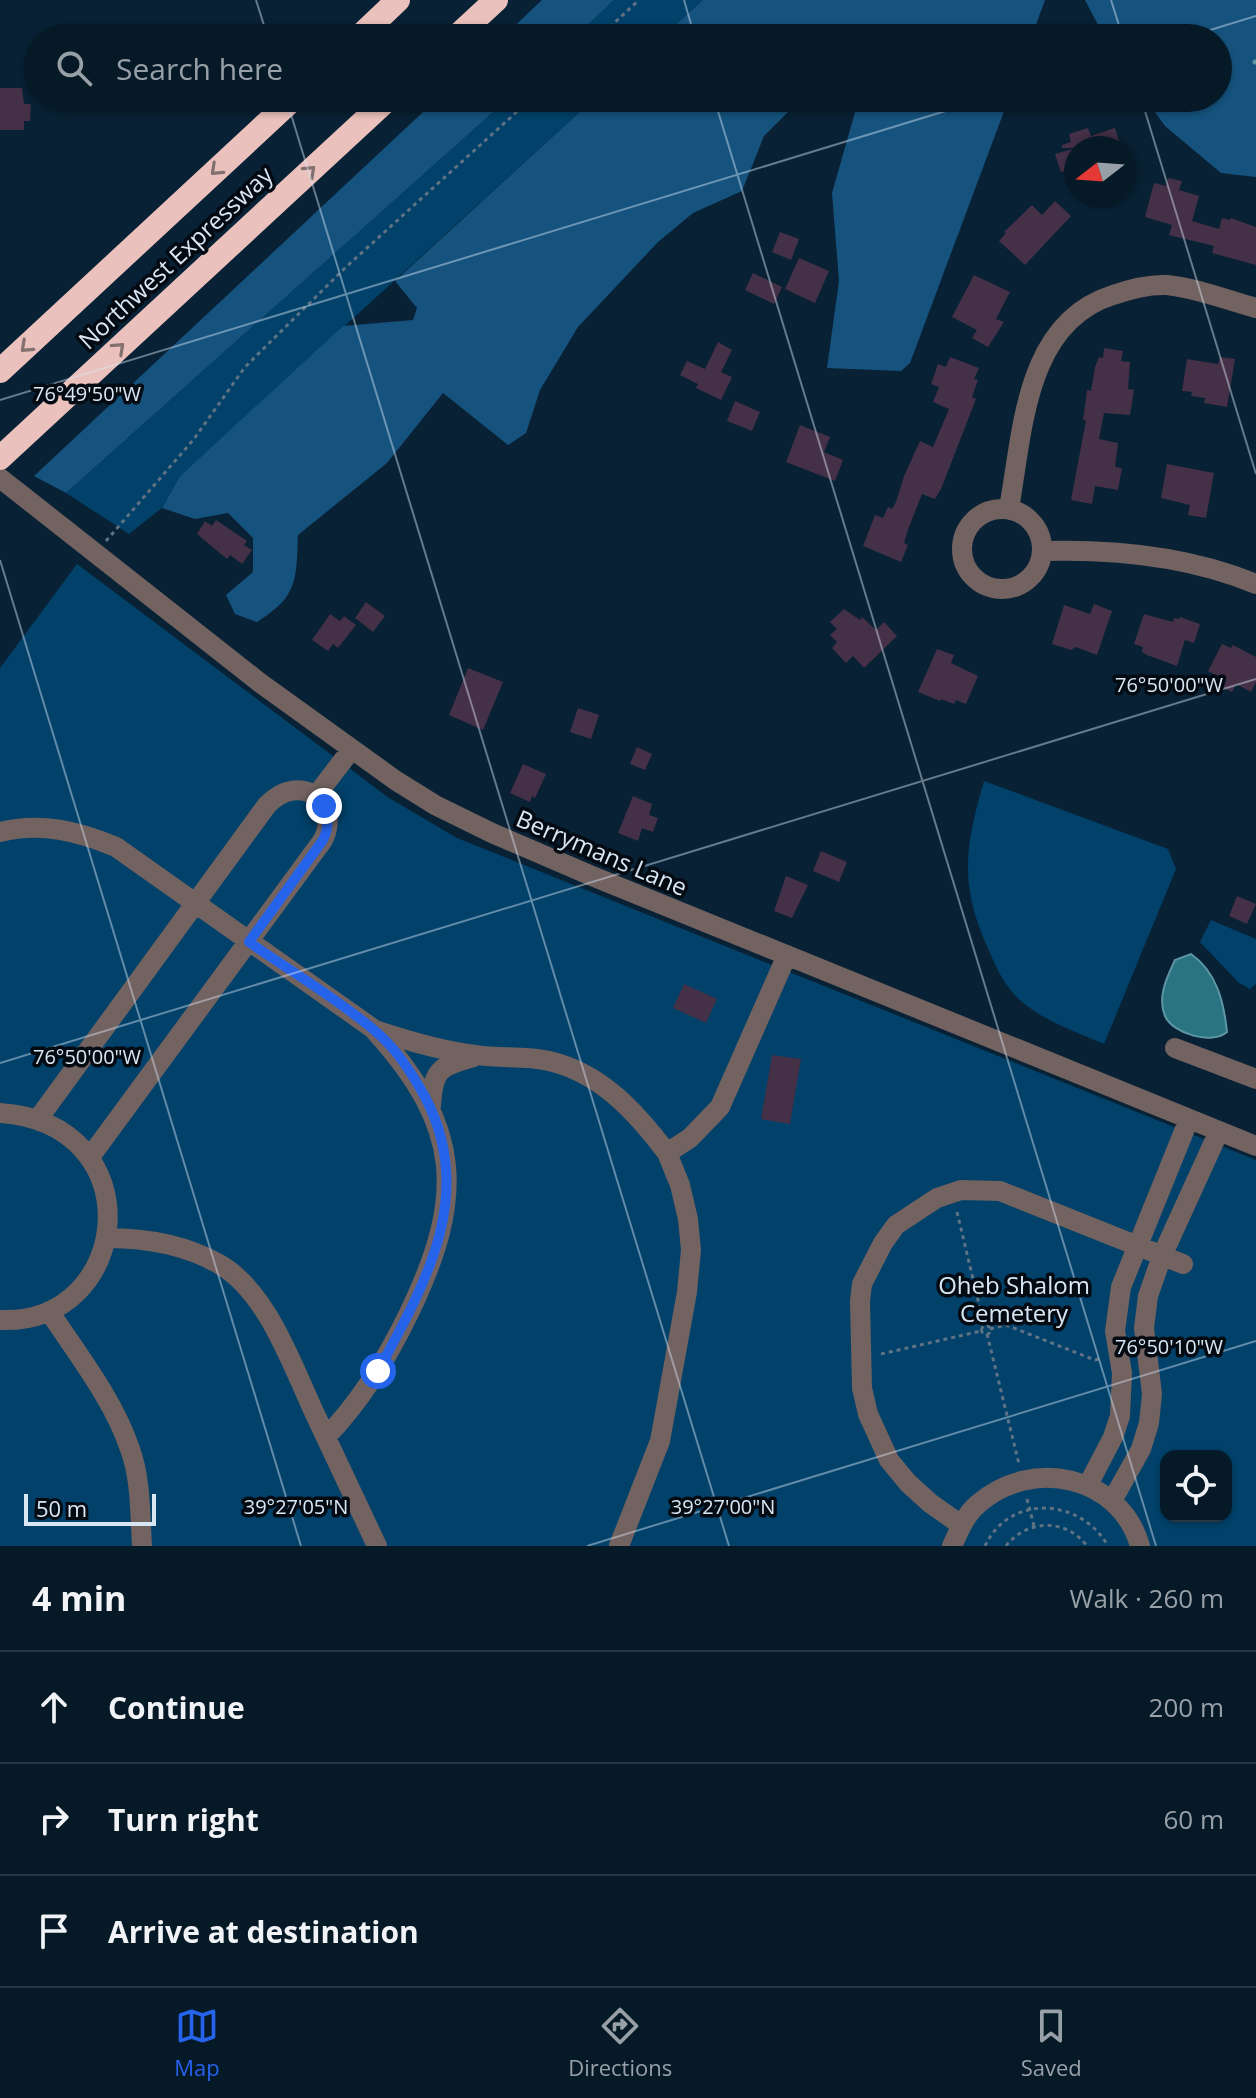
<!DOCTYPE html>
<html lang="en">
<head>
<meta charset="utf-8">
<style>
  body { margin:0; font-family:"Open Sans",sans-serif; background:#0f222f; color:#f1f3f6 }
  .controls { position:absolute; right:24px; bottom:24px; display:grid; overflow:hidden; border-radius:16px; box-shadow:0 2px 6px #0004 }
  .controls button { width:72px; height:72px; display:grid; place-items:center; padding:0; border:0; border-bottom:2px solid #273844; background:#061927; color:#f1f3f6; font:40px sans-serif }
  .compass { position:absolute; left:1064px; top:136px; width:72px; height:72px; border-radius:50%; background:#061927; box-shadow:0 2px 6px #0004; rotate:253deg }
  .scale { position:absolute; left:24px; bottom:20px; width:132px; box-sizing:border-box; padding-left:8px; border:4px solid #d9e7f4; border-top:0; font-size:22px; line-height:28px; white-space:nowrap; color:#d9e7f4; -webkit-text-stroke:6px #030a12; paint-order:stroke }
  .stop { position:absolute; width:24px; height:24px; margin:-18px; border:6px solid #2563eb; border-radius:50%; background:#fff }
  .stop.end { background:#2563eb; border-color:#fff; box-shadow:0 2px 8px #0008 }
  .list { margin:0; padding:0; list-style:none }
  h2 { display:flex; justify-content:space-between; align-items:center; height:104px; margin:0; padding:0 32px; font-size:34px }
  h2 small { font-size:26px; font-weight:400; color:#98a0a7 }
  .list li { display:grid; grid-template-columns:52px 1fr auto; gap:24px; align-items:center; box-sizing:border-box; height:112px; padding:0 32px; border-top:2px solid #273844 }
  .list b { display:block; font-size:30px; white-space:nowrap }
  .list em { font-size:26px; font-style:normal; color:#98a0a7 }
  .icon { flex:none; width:44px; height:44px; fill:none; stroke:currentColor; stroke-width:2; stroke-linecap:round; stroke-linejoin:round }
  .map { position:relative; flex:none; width:1256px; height:1546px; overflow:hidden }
  .search { position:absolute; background:#061927; box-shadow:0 2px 6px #0004; left:24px; right:24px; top:24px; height:88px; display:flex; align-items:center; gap:20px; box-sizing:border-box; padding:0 28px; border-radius:44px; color:#98a0a7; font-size:30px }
  .sheet { height:440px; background:#061927 }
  nav { display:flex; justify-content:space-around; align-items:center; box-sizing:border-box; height:112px; border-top:2px solid #273844; background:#061927; font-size:22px; color:#98a0a7 }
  nav a { display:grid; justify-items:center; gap:4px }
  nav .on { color:#2563eb }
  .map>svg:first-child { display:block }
  .green { fill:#01416a; fill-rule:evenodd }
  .forest { fill:#15537e }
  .water { fill:#297382; stroke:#5e96a4; stroke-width:2 }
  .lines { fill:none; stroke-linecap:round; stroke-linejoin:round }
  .stream { stroke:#5e96a4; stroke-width:5 }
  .building { fill:#443047 }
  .path { stroke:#5f7384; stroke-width:3; stroke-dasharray:4 4; stroke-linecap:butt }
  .minor { stroke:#726260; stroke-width:20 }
  .highway { stroke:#eac1bc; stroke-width:24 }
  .oneway { stroke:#826f70 }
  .route { stroke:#2563eb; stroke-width:10 }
  .ticks { fill:none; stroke:#d9e7f4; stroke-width:2; stroke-opacity:0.45 }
  .labels { text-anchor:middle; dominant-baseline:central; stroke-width:7; stroke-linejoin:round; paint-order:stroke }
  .street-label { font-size:24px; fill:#d9e7f4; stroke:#030a12 }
  .park-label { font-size:24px; fill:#d7e7f4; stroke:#030a12 }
  .ticks-label { font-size:20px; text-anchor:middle; fill:#d9e7f4; stroke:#030a12; stroke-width:7; stroke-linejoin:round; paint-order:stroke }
</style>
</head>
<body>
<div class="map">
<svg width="1256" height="1546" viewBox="0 0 1256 1546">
  <rect width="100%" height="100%" fill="#082134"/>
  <path class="green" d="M 614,0 L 703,0 L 661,38 L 574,38 Z
    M 509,98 L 595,98 L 180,476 L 162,508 L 129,534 L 66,493 Z
    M 77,564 L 389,798 L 457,838 L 1256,1160 L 1256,1546 L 0,1546 L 0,668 ZM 1166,1456 L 1226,1456 L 1226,1516 L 1166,1516 Z
    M 984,781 L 1168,849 L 1176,869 L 1104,1044 C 1076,1032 1044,1021 1021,1001 C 1007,989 998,972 991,955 C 959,887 964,850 984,781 Z
    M 1211,920 L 1256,939 L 1256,984 L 1250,989 L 1239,983 L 1200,942 Z"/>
  <path class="forest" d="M 542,0 L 614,0 L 574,38 L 502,38 Z
    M 703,0 L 1045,0 L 1031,38 L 661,38 Z
    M 1085,0 L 1256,0 L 1256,177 L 1221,173 L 1165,126 L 1145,98 L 1218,98 L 1218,38 L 1105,38 Z
    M 438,98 L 509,98 L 66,493 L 34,476 Z
    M 595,98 L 802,98 L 764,136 L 742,191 L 693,213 L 658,242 L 578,327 L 540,390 L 526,433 L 508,445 L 443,393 L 387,463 L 298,535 C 296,579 299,596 257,622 L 235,614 L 226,595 L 253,572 L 253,538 L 228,513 L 195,519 L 162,508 L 180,476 L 343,326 L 413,320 L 417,308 L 395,281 Z
    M 851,98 L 1009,98 L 910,363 L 901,371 L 827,368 L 839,281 L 832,193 L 856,109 Z"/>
  <path class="water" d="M 1191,954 C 1217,972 1224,1003 1227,1032 C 1212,1045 1173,1034 1165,1016 C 1157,997 1167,977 1175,960 Z"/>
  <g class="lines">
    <path class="stream" d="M 1255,62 L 1256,62"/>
  </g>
  <path class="building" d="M 0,88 L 22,88 L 24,104 L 31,104 L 30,121 L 24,121 L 24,130 L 0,130 Z
    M 1088,128 L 1091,136 L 1115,128 L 1121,148 L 1062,148 L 1062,145 L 1071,142 L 1069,134 Z
    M 1076,148 L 1076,168 L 1061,172 L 1055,154 Z
    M 1168,178 L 1182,181 L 1179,190 L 1199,196 L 1192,221 L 1219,229 L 1222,218 L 1230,220 L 1231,218 L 1256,227 L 1256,265 L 1212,253 L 1214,246 L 1169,235 L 1172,225 L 1145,217 L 1154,183 L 1166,186 Z
    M 1055,201 L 1071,216 L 1025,265 L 999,241 L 1006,233 L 1004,232 L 1032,205 L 1042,215 Z
    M 780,232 L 799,239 L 791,260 L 772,252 Z
    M 799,258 L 829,271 L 815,303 L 785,289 Z
    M 753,273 L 782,287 L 774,304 L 745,290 Z
    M 974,275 L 1010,292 L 996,319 L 1004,322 L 988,347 L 972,338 L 977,330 L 952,317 Z
    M 718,342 L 732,350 L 721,372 L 732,377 L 721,400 L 696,388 L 698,384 L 680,375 L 687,361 L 705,369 Z
    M 1104,348 L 1123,351 L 1121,361 L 1130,362 L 1128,389 L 1134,390 L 1130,415 L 1104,413 L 1099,439 L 1118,443 L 1115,467 L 1122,468 L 1118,490 L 1095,486 L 1092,504 L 1071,500 L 1086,420 L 1083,420 L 1087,390 L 1091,391 L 1095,367 L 1099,357 L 1103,358 Z
    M 950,357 L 979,368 L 974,379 L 978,380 L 972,397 L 976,399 L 941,489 L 935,499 L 922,494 L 909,527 L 904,543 L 908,545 L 901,562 L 863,546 L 875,515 L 883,518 L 888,507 L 892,509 L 896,502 L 904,476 L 920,441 L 933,447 L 949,409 L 933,402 L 939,387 L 931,384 L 938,364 L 946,367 Z
    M 1220,357 L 1235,359 L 1227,407 L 1204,403 L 1205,398 L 1191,396 L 1192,392 L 1182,391 L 1187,359 L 1218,364 Z
    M 735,401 L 760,412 L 752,431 L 727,421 Z
    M 800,425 L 830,437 L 824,452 L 843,460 L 835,481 L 786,462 Z
    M 1167,464 L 1214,473 L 1206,518 L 1188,515 L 1190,505 L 1161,498 Z
    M 216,520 L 247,541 L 244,545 L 252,550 L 242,564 L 230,555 L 227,559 L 197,534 L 205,521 L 212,526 Z
    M 366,602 L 385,616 L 373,632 L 355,618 Z
    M 1094,604 L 1112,611 L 1097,655 L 1076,647 L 1071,650 L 1052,644 L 1064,605 L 1090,614 Z
    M 844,609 L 860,620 L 862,617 L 876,630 L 884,622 L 897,636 L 864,668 L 853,656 L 846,663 L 832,648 L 837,642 L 830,635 L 837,629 L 830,622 Z
    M 330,614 L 340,621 L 344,616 L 356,625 L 338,648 L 333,644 L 328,651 L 312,640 Z
    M 1144,614 L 1173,622 L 1174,618 L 1179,619 L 1180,617 L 1200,624 L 1194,643 L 1185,640 L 1177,666 L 1147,655 L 1142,652 L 1143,647 L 1134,644 Z
    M 1222,644 L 1231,648 L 1233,645 L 1256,657 L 1256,682 L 1251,692 L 1236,684 L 1232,692 L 1214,683 L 1218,676 L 1208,671 Z
    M 937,649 L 954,655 L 951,663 L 978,676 L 966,704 L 956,700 L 954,704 L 941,699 L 940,701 L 918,692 Z
    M 468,668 L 503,682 L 483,730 L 449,715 Z
    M 578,708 L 599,715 L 591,739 L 570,732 Z
    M 637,747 L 652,754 L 645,770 L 630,764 Z
    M 523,764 L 546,774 L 535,798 L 532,796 L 530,802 L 510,793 Z
    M 633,796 L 652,804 L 649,815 L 658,818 L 653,832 L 642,828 L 638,841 L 618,833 Z
    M 821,851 L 847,862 L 839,882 L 813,871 Z
    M 786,876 L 808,885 L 792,918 L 774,911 Z
    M 1237,896 L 1256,904 L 1247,924 L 1229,916 Z
    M 684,984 L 717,999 L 706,1023 L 673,1008 Z
    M 772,1055 L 801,1059 L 790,1124 L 761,1119 Z"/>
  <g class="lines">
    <path class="path" d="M 598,38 L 639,0
      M 106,541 L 194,439 L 245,367 L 346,267 L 532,98
      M 957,1212 L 984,1325
      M981.5 1330a4.5 4.5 0 1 1 9 0a4.5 4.5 0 1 1-9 0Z
      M 990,1329 L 1006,1325 L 1095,1360 L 1099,1359
      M 987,1334 L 1019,1464
      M 881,1354 L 981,1331
      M 1027,1499 L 1034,1526
      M 985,1546 C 1010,1493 1081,1498 1108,1546
      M 1006,1546 C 1027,1519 1066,1518 1087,1546"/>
    <path class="minor" d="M 0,478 L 259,682 L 395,780 L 435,805 L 492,833 L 592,876 L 1256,1146
      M 1009,508 C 1023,433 1024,323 1113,295 C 1130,289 1148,284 1167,285 C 1196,288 1227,300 1256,308
      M962 549a40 40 0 1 1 80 0a40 40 0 1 1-80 0Z
      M 1043,551 C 1115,549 1189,556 1256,584
      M 315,797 L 351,750
      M 0,832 C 41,822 78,831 116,847 L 375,1030 C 408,1041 441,1051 476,1055 C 500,1059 525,1055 549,1061 C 601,1073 636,1112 667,1153
      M 1175,1048 L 1256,1079
      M 431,1106 C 433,1070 439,1066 474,1057
      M 0,1113 C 153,1123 134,1325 0,1320
      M 38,1119 L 267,805 C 300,771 342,801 323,840 L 90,1157
      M 107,1238 C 146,1238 184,1244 219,1264 C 267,1291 292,1365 314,1412 C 335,1457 356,1501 377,1546
      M 49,1311 C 78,1355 113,1399 130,1449 C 141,1479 140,1514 142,1546
      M 326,1437 C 362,1400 388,1357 410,1311 C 465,1196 462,1127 375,1031
      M 1088,1485 L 1113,1437 L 1120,1416 L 1122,1373 L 1115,1331 L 1121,1287 L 1189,1119
      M 1112,1501 L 1141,1449 L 1149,1423 L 1152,1394 L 1144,1328 L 1148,1296 L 1162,1256 L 1219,1131
      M 961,1525 L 930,1503 L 908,1483 L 889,1460 L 868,1414 L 862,1388 L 860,1301 L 862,1284 L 883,1243 L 896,1225 L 937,1198 L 961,1190 L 1000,1191 L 1183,1264
      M 619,1546 L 660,1441 L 687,1292 L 691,1250 L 688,1219 L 680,1185 L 667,1153 L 690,1138 L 720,1107 L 787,955
      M 952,1546 C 959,1531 965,1515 978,1504 C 1031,1457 1120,1475 1140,1546"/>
    <path class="highway" d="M 358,38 L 398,0
      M 455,38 L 496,0
      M 0,371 L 294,98
      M 0,458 L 389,98"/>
  </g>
  <defs><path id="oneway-chevron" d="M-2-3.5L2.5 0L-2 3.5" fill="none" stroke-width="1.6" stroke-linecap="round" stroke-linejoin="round" transform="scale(2)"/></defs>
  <g class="oneway">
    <use href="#oneway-chevron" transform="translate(216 170) rotate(137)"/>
    <use href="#oneway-chevron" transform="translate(310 171) rotate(-43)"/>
    <use href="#oneway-chevron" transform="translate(26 347) rotate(137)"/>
    <use href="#oneway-chevron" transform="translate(119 348) rotate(-43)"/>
  </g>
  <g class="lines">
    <path class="route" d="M 324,806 C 329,819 329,827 323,840 L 249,942 C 290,971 335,997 374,1030 C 395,1047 412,1073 425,1097 C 477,1195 425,1284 378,1371"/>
  </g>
  <path class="ticks" d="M 256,0 L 268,38M 684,0 L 695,38M 1111,0 L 1123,38M 1184,38 L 1256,16M 286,98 L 729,1546M 714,98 L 1156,1546M 1141,98 L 1256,474M 0,400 L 988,98M 0,560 L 301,1546M 0,1063 L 1256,679M 587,1546 L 1256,1341"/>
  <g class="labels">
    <g class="street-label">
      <text transform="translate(175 257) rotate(-43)">Northwest Expressway</text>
      <text transform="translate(602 852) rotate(23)">Berrymans Lane</text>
    </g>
    <g class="park-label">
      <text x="1014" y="1284">Oheb Shalom<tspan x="1014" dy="28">Cemetery</tspan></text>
    </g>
  </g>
  <g class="ticks-label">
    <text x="87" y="401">76°49'50"W</text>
    <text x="1169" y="692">76°50'00"W</text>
    <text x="87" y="1064">76°50'00"W</text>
    <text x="1169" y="1354">76°50'10"W</text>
    <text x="296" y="1514">39°27'05"N</text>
    <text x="723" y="1514">39°27'00"N</text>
  </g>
</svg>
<div class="controls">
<button><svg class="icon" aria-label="locate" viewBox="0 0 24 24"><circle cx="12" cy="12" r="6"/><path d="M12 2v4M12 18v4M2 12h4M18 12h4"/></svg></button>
</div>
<svg class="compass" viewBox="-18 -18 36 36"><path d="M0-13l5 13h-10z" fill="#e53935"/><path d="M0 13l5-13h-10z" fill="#98a0a7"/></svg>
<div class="scale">50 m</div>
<div class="stop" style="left:378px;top:1371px"></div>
<div class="stop end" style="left:324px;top:806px"></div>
<div class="search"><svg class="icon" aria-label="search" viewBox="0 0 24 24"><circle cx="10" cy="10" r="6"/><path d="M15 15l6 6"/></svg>Search here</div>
</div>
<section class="sheet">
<h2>4 min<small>Walk · 260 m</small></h2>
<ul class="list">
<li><svg class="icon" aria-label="ahead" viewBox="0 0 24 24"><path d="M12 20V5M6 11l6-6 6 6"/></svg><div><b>Continue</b></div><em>200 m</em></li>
<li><svg class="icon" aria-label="right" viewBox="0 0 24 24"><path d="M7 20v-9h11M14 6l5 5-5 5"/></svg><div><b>Turn right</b></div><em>60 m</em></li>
<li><svg class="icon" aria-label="arrive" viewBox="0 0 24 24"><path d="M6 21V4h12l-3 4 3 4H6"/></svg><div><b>Arrive at destination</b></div></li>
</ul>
</section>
<nav>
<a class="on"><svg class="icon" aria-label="map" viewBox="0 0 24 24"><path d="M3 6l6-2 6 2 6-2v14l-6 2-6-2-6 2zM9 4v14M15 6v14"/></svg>Map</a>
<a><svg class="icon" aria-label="directions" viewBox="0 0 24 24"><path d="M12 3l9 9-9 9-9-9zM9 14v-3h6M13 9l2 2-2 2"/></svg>Directions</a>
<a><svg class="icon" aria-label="saved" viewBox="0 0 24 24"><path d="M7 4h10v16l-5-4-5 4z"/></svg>Saved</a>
</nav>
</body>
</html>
